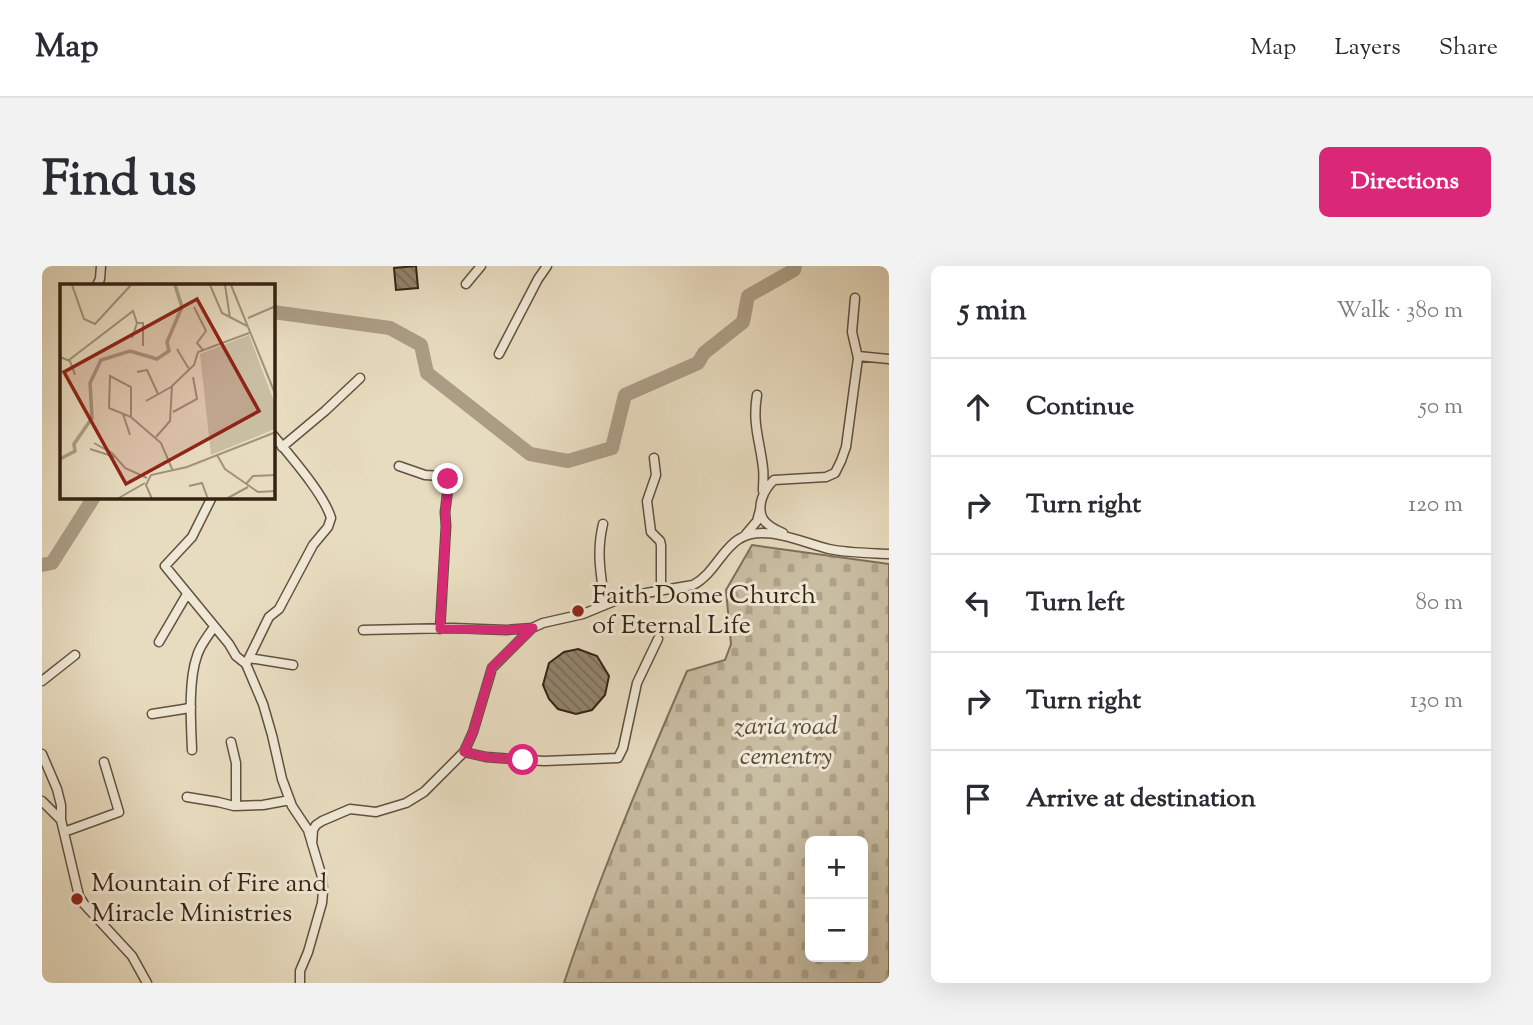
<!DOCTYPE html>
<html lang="en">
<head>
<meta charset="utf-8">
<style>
  body { margin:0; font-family:"Sorts Mill Goudy",serif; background:#f2f2f3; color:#2b2b33 }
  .controls { position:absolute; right:21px; bottom:21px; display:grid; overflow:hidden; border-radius:10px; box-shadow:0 7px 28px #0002 }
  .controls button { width:63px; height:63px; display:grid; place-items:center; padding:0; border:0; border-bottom:2px solid #e1e1e2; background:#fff; color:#2b2b33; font:35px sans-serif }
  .stop { position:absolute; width:21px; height:21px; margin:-16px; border:5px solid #db2777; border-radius:50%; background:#fff }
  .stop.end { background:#db2777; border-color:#fff; box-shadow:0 2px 7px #0008 }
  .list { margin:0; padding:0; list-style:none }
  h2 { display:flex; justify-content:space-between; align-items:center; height:91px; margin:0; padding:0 28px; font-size:30px }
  h2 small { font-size:23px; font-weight:400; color:#7c7c81 }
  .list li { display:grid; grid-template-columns:46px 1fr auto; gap:21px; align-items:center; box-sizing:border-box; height:98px; padding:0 28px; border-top:2px solid #e1e1e2 }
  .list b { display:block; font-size:26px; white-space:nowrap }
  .list em { font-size:23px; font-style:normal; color:#7c7c81 }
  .icon { flex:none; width:38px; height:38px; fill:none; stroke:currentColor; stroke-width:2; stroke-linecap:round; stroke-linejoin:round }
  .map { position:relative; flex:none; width:847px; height:717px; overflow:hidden; border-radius:10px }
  header { display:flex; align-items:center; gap:42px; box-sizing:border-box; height:98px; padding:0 35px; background:#fff; border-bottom:2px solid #e1e1e2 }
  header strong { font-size:33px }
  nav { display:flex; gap:38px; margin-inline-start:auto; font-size:24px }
  .intro { display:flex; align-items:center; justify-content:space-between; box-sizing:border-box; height:168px; padding:0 42px }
  h1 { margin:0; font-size:49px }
  .button { padding:18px 32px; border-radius:10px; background:#db2777; color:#fff; font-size:24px; font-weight:700 }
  main { display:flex; gap:42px; padding:0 42px }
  aside { flex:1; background:#fff; border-radius:10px; box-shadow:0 7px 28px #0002 }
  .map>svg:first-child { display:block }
  .cemetery { fill:url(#cemetery-stones); stroke:#7e705a; stroke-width:2; fill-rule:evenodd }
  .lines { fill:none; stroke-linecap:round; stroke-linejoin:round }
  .river { stroke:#ab9d85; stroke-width:14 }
  .building { fill:url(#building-back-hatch); stroke:#342312; stroke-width:2 }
  .minor-casing { stroke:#61513e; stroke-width:11 }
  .minor { stroke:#f0e8d6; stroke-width:8 }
  .route { stroke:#db2777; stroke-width:9 }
  .poi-dot { fill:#8f2418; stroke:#f0e8d6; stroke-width:2.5 }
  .labels { text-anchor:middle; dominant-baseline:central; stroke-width:6; stroke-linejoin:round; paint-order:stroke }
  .poi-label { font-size:26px; fill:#342312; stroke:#f0e8d6; text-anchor:start }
  .park-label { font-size:26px; font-style:italic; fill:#594a36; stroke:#f0e8d6 }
  .inset-river { fill:none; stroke:#ab9d85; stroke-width:3.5 }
  .inset-road { fill:none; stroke:#a0927a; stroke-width:2 }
  .view { fill:#8f2418; fill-opacity:0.15; stroke:#8f2418; stroke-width:3.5 }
  .inset-edge { fill:none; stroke:#342312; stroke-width:3.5 }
</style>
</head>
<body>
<header>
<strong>Map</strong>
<nav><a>Map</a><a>Layers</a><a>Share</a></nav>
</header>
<div class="intro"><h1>Find us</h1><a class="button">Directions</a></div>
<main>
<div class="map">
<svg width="847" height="717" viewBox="0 0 847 717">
  <defs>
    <pattern id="cemetery-stones" width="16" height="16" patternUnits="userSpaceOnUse" patternTransform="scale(1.75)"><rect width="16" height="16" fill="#c9bda2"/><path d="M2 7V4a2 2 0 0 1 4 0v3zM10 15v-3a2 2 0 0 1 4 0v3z" fill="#ada28a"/></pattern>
    <pattern id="building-back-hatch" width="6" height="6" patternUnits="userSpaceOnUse" patternTransform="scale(1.75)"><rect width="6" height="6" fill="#92836c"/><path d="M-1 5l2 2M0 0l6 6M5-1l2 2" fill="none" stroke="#786b57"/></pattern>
  </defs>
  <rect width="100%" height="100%" fill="#e8dcc0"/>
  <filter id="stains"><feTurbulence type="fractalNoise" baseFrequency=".00286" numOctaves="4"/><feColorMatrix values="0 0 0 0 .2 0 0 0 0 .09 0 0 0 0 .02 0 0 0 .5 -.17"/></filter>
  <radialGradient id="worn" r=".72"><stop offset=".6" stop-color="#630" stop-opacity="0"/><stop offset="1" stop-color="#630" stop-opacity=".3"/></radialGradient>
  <path class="cemetery" d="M 710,279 L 847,298 L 847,717 L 522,717 C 557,611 601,507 645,405 L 683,394 L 689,378 L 684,324 ZM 768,575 L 821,575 L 821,691 L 768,691 Z"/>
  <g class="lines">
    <path class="river" d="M 231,46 L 348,62 L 379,79 L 385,107 L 488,188 L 526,195 L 570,182 L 583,129 L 656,97 L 662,87 L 701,56 L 706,30 L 752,4 L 753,0
      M 0,299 L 10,297 L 52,231"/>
  </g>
  <path class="building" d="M 374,0 L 376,22 L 354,24 L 352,2 Z
    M 536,383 L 555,390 L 567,410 L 563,429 L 550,444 L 534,448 L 516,443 L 507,433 L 501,419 L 507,397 L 522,386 Z"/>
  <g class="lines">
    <g class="minor-casing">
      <path id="minor" d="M 424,18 L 439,0
        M 55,19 L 58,13 L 59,0
        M 457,88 L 496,13 L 505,0
        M 816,90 L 847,93
        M 715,129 C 710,158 718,175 721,202 C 722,209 721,217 721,225
        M 240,181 L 283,145 L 318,112
        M 612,192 L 614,209 L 605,235 L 609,266 L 618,275 L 619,279 L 619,325
        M 357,200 L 383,209 L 400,210 L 407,215 L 403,246 L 404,260 L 398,363
        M 170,231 L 150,271 L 123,300 L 187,378 L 194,390 L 204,398 L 221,438 L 230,469 L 240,513 L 250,540 L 266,564 L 280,611 L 281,625 L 280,637 L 266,686 L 258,705 L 258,717
        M 561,258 C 554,287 559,309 563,339
        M 741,267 C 734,264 725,260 721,253 C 714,240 722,223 732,214 L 784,211 L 793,207 L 799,195 L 804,181 L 816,92 L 810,66 L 813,32
        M 704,268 L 715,255 L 718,244
        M 321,364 L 410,362 L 464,364 L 490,362
        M 117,376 L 145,328
        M 207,392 L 251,399
        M 204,398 L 224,357 L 227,351 L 237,343 L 271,279 L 286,261 L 289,252 C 282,228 248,190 231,169
        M 0,415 L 33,389
        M 110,448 L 142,443 L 149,441
        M 189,476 L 194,497 L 194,540
        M 150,484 C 149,457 146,415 155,390 C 158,379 166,370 172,361
        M 422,486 L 444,491 L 502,495 L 576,492 L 581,482 L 595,417 L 616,373
        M 0,488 L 15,523 L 19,539 L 19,554 L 37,630 L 42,638 L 90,690 L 105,717
        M 145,531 L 176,536 L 192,540 L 221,539 L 248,534
        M 0,535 L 19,554
        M 22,566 L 77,546 L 62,496
        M 270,578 L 271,564 L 274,559 L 280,555 L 308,543 L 334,546 L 364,537 L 382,526 L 422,486 L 431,466 L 450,402 L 490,362 L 501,357 L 541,348 L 575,334 L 604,327 L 651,319 C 672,308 680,283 697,273 C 722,257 761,277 787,283 C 806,287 827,287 847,288"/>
    </g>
    <use href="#minor" class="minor"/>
  </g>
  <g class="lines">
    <path class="route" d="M 406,213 L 407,220 L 403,246 L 404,260 L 398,363 L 464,364 L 491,362 L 450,401 L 431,466 L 422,486 L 444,491 L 481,494"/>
  </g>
  <g class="poi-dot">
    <circle cx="536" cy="345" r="7"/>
    <circle cx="35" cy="633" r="7"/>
  </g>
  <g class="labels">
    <g class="poi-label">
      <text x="550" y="330">Faith Dome Church<tspan x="550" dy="30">of Eternal Life</tspan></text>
      <text x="49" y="618">Mountain of Fire and<tspan x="49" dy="30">Miracle Ministries</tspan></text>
    </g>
    <g class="park-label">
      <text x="744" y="461">zaria road<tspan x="744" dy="30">cementry</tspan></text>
    </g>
  </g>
  <g transform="translate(18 18)">
    <rect width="215" height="215" fill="#e8dcc0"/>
    <path d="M 189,51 L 215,120 L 215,145 L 151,171 L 140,70 Z" fill="#c9bda2"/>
    <path class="inset-river" d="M 0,175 L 15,167 L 14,160 L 32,134 L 30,99 L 41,76 L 70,67 L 97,75 L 109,67 L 107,58 L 122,23 L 115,1"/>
    <path class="inset-road" d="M 12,1 L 24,35 L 35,40 L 71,1M 150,1 L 162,29 L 187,42M 165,1 L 170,34M 171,1 L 216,112M 134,23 L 146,47 L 137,59 L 143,66M 188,34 L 216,22M 77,39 L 83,39 L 83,62M 117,65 L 129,85M 0,73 L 10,77 L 15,91M 9,76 L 73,27 L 77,39 L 72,54M 77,88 L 87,86 L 98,110M 86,117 L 111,103M 113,128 L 137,115 L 133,93M 63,130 L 70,151M 71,133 L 71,103 L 50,92 L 49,124 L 71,133 L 101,159 L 113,187M 96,153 L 110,137 L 112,102 L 134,81 L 138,68 L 189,49M 34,159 L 52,169 L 65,184 L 87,194M 30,165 L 55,173M 157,171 L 165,185 L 198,208 L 216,207M 186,200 L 193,192 L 216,191M 129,202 L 142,199 L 148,215M 57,215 L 85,199M 92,215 L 86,201 L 91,191 L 127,183 L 216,148M 166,215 L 188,203"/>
    <path class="view" d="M 137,15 L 199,127 L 66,200 L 4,88 Z"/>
    <rect width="215" height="215" class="inset-edge"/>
  </g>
  <rect width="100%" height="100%" filter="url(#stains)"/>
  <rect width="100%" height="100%" fill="url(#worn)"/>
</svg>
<div class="controls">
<button>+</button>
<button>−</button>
</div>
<div class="stop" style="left:481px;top:494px"></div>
<div class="stop end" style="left:406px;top:213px"></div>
</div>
<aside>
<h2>5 min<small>Walk · 380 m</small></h2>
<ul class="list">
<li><svg class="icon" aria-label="ahead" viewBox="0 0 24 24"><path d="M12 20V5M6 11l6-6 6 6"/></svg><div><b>Continue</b></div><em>50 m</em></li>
<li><svg class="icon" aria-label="right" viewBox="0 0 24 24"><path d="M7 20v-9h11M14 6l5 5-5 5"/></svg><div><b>Turn right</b></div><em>120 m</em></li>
<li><svg class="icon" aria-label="left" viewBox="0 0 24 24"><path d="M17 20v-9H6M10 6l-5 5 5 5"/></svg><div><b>Turn left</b></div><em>80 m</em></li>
<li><svg class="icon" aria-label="right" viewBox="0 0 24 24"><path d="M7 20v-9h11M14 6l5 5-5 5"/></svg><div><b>Turn right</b></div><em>130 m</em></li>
<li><svg class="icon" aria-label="arrive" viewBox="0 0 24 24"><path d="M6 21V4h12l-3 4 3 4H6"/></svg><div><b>Arrive at destination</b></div></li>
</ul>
</aside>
</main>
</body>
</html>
